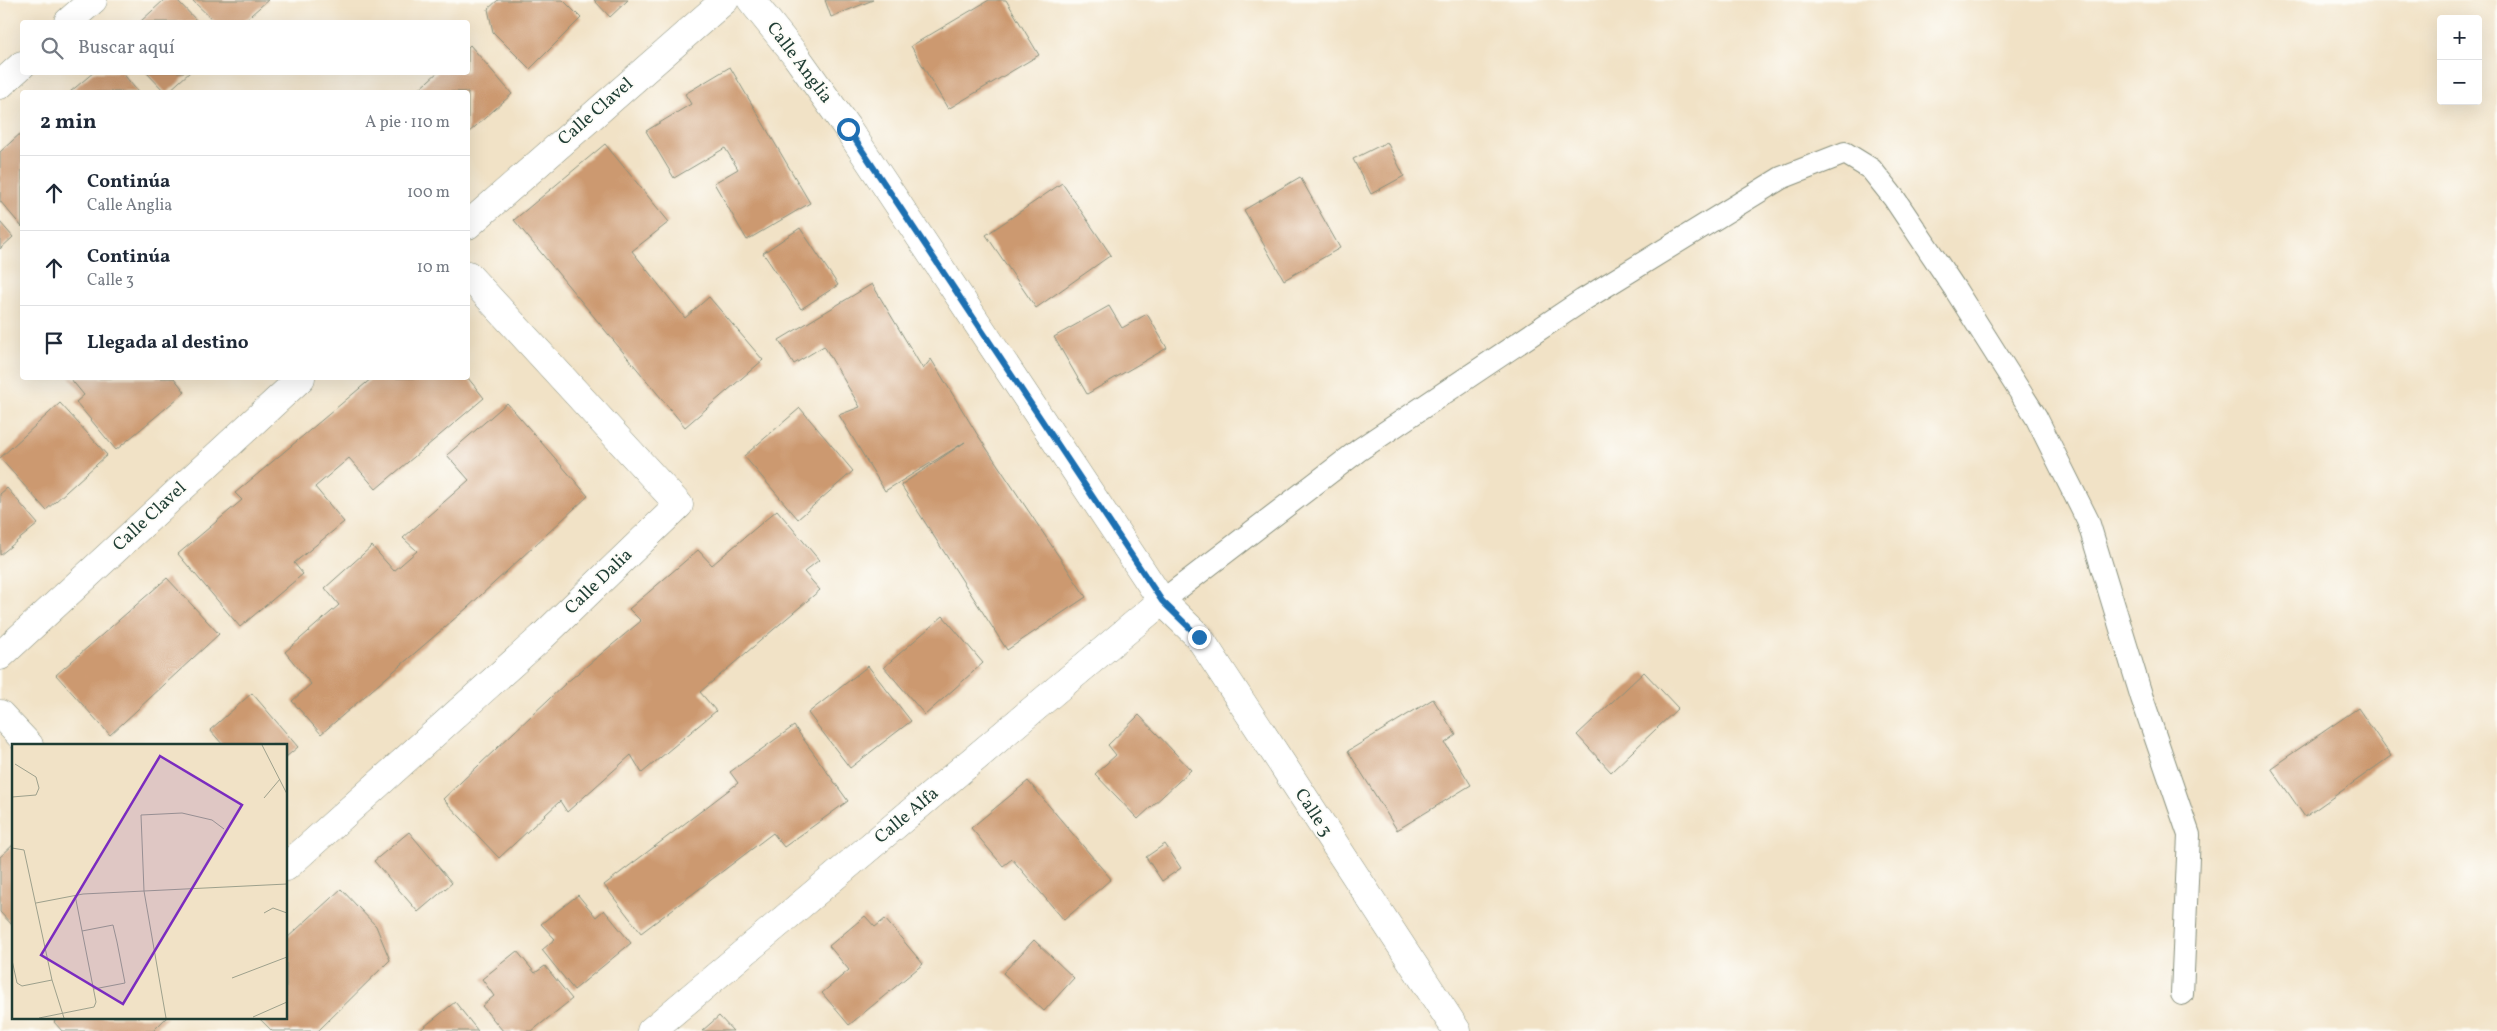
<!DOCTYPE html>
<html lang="es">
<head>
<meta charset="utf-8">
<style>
  body { margin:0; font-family:Vollkorn,serif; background:#f6f6f7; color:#1f2937 }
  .controls { position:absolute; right:15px; top:15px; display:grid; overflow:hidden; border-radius:5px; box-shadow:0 5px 20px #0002 }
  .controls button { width:45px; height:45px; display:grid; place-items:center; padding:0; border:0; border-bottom:1px solid #e0e1e3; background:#fff; color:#1f2937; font:25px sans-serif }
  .stop { position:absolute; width:15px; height:15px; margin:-11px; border:4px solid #1f6fb2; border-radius:50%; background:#fff }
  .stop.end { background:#1f6fb2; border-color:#fff; box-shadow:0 1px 5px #0008 }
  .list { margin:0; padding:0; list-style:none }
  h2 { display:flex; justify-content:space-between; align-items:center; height:65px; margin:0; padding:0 20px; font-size:21px }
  h2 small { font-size:16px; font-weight:400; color:#747a83 }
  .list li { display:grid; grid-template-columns:32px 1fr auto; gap:15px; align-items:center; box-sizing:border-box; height:75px; padding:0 20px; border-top:1px solid #e0e1e3 }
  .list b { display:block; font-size:19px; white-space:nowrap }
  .list p { margin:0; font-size:16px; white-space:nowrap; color:#747a83 }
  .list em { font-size:16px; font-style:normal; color:#747a83 }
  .icon { flex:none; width:28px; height:28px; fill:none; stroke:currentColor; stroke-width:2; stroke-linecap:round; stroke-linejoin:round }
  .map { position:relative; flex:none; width:2497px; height:1031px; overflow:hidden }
  .search { position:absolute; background:#fff; box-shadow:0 5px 20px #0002; left:20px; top:20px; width:450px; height:55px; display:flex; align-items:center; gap:12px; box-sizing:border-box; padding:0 18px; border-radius:5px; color:#747a83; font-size:19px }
  .panel { position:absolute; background:#fff; box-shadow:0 5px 20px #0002; left:20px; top:90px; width:450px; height:290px; border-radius:5px }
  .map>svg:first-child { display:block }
  .building { fill:#cc9970 }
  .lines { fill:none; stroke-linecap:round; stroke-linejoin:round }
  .service-casing { stroke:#88907d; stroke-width:24 }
  .minor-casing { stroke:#88907d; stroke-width:29 }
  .service { stroke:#fff; stroke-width:22 }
  .minor { stroke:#fff; stroke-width:28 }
  .route { stroke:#1f6fb2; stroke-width:6 }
  .labels { text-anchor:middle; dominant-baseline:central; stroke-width:4; stroke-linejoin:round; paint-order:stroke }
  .street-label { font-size:18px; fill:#1f3d34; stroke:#fdfcf7 }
  .inset-road { fill:none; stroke:#9da08c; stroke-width:1 }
  .view { fill:#7b2cbf; fill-opacity:0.15; stroke:#7b2cbf; stroke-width:2.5 }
  .inset-edge { fill:none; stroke:#1f3d34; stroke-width:2.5 }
</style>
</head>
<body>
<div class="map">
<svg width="2497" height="1031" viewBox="0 0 2497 1031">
  <rect width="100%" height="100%" fill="#fdfcf7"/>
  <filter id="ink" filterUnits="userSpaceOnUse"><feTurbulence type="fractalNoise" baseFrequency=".02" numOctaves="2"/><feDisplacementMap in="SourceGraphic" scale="10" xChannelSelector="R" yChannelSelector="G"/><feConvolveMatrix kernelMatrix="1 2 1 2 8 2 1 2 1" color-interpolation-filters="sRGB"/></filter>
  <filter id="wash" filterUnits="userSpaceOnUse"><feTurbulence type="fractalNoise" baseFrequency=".0096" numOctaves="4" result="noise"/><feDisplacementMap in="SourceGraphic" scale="20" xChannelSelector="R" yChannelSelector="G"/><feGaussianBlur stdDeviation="1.12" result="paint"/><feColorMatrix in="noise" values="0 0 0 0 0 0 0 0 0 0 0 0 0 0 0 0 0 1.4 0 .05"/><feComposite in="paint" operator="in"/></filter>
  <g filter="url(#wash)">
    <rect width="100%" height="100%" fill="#f1e2c6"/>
    <g id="blocks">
      <path class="building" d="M 164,0 L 177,0 L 198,22 L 140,22 Z
        M 192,0 L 268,0 L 243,22 L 215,22 Z
        M 498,0 L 563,0 L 581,18 L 530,69 L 493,32 L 488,9 Z
        M 594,0 L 628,0 L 610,17 Z
        M 825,0 L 873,0 L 831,17 Z
        M 989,0 L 1006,0 L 1039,55 L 948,109 L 911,46 Z
        M 470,45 L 512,94 L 468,133 L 468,92 L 417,91 L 438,72 L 468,72 L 468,47 Z
        M 730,67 L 810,203 L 747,240 L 714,183 L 738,169 L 725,148 L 674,178 L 646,131 L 691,104 L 685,94 Z
        M 94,72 L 122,72 L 138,92 L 70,92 Z
        M 146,72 L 190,72 L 168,92 L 165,92 Z
        M 22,132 L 22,227 L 0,201 L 0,152 Z
        M 1387,142 L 1404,176 L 1371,194 L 1353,159 Z
        M 605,144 L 669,222 L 632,251 L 685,318 L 709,297 L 763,360 L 685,427 L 514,220 Z
        M 1300,177 L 1340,248 L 1284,280 L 1244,210 Z
        M 1062,183 L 1111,255 L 1036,308 L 986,235 Z
        M 0,222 L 13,237 L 0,249 Z
        M 800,228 L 838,285 L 801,309 L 763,253 Z
        M 872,284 L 923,369 L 931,359 L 977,434 L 1086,597 L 1007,650 L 901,485 L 965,442 L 885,491 L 839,415 L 860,407 L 824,346 L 794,364 L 779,340 Z
        M 1109,306 L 1122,328 L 1147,314 L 1167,348 L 1087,394 L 1054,337 Z
        M 70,378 L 174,378 L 185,392 L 116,450 L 76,402 L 84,395 Z
        M 372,378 L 468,378 L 484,398 L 376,489 L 349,458 L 315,487 L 344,522 L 294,563 L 303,574 L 240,627 L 178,554 L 242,500 L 235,493 Z
        M 60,403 L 107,455 L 46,510 L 0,458 Z
        M 507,403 L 588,496 L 467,608 L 321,734 L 292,701 L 311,684 L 285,652 L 339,605 L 325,588 L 372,546 L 394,571 L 417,551 L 403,538 L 469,480 L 447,455 Z
        M 800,408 L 853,471 L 798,519 L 744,456 Z
        M 7,488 L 38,524 L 0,555 L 0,494 Z
        M 777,510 L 819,560 L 804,572 L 820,590 L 700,692 L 716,711 L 642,773 L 631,755 L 567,812 L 560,801 L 499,858 L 443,799 L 566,683 L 641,621 L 629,609 L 698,550 L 712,565 Z
        M 167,578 L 219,634 L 110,735 L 56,675 Z
        M 943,616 L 983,663 L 925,715 L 884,667 Z
        M 868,666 L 911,721 L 850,768 L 808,713 Z
        M 1644,672 L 1678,708 L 1611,772 L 1577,735 Z
        M 252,693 L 298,747 L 286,757 L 286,745 L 223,745 L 210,730 Z
        M 1433,699 L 1456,735 L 1445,743 L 1471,785 L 1397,830 L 1348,751 Z
        M 2358,708 L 2391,756 L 2305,817 L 2271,768 Z
        M 1139,715 L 1191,770 L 1138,819 L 1095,774 L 1116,755 L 1108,745 Z
        M 794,726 L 848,801 L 784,847 L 773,833 L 641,933 L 604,885 L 738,783 L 730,772 Z
        M 1028,781 L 1111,879 L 1064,920 L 1012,859 L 1003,866 L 971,828 Z
        M 409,832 L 452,883 L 418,912 L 374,861 Z
        M 14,844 L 14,927 L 0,912 L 0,857 Z
        M 1165,844 L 1181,868 L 1162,881 L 1146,857 Z
        M 341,889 L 376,926 L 390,960 L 318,1031 L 272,1031 L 258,1017 L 286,1017 L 286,939 Z
        M 578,895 L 596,917 L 604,910 L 631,943 L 574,990 L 542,950 L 555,939 L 541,924 Z
        M 865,916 L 875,927 L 885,919 L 923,964 L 849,1025 L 822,993 L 849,970 L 829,946 Z
        M 1034,940 L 1074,978 L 1044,1011 L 1003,973 Z
        M 517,951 L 535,973 L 545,966 L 572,999 L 532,1031 L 503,1031 L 482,1006 L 494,996 L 482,979 Z
        M 455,1002 L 478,1031 L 419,1031 Z
        M 719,1016 L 733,1031 L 702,1031 Z
        M 59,1017 L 167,1017 L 153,1031 L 62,1031 L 54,1022 Z"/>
    </g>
  </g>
  <g filter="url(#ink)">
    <use href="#blocks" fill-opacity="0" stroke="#88907d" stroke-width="1"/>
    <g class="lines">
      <g class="service-casing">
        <path id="service" d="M 1162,601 L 1359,450 L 1583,300 L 1781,178 L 1845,153 L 1871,169 L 1894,198 L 1955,289 L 2036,417 L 2088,521 L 2142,698 L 2189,835 L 2182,994"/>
      </g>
      <g class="minor-casing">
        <path id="minor" d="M 751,0 L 796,56 L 848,129 L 1162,601 L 1199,637 L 1457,1031
          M 68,22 L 93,0
          M 0,85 L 22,65
          M 468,225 L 725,0
          M 0,656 L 301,378
          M 0,714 L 29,745
          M 286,867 L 542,637 L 679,505 L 468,275
          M 651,1031 L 1162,601"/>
      </g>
      <use href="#service" class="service"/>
      <use href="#minor" class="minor"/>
    </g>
  </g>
  <g class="lines" filter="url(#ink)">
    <path class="route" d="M 848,129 L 1162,601 L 1199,637"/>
  </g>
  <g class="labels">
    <g class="street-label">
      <text transform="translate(799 63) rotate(53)">Calle Anglia</text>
      <text transform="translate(596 112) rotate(-41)">Calle Clavel</text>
      <text transform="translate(150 517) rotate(-43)">Calle Clavel</text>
      <text transform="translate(599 582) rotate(-44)">Calle Dalia</text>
      <text transform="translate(1313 813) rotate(57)">Calle 3</text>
      <text transform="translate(907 816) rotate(-40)">Calle Alfa</text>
    </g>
  </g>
  <g transform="translate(12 744)">
    <rect width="275" height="275" fill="#f1e2c6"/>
    <path class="inset-road" d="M 250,1 L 275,50M 0,53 L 24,51 L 27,44 L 24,33 L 3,20M 252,54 L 268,35M 0,104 L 12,106 L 40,236 L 52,274M 24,159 L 71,150 L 275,140M 252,169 L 261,164 L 275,169M 70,187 L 101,181 L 105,198 L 113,239 L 82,245M 0,216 L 5,239 L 10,242 L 40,236M 220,234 L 275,213M 241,273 L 275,258M 27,274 L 82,263 L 84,258 L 63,151M 154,274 L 132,147 L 129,71 L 170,69 L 200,76 L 212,85"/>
    <path class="view" d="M 148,12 L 230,61 L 111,260 L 29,211 Z"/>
    <rect width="275" height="275" class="inset-edge"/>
  </g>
</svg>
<div class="controls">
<button>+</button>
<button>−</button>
</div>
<div class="stop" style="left:848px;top:129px"></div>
<div class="stop end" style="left:1199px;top:637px"></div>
<div class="search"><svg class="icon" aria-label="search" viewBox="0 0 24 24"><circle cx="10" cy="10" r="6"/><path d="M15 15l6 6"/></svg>Buscar aquí</div>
<section class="panel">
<h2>2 min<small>A pie · 110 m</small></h2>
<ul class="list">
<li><svg class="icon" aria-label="ahead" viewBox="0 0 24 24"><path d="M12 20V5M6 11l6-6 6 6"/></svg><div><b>Continúa</b><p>Calle Anglia</p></div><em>100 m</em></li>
<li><svg class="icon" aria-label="ahead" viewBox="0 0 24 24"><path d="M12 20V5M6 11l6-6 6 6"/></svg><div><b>Continúa</b><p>Calle 3</p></div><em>10 m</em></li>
<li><svg class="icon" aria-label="arrive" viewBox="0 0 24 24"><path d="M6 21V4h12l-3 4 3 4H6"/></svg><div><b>Llegada al destino</b></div></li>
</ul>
</section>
</div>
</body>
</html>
